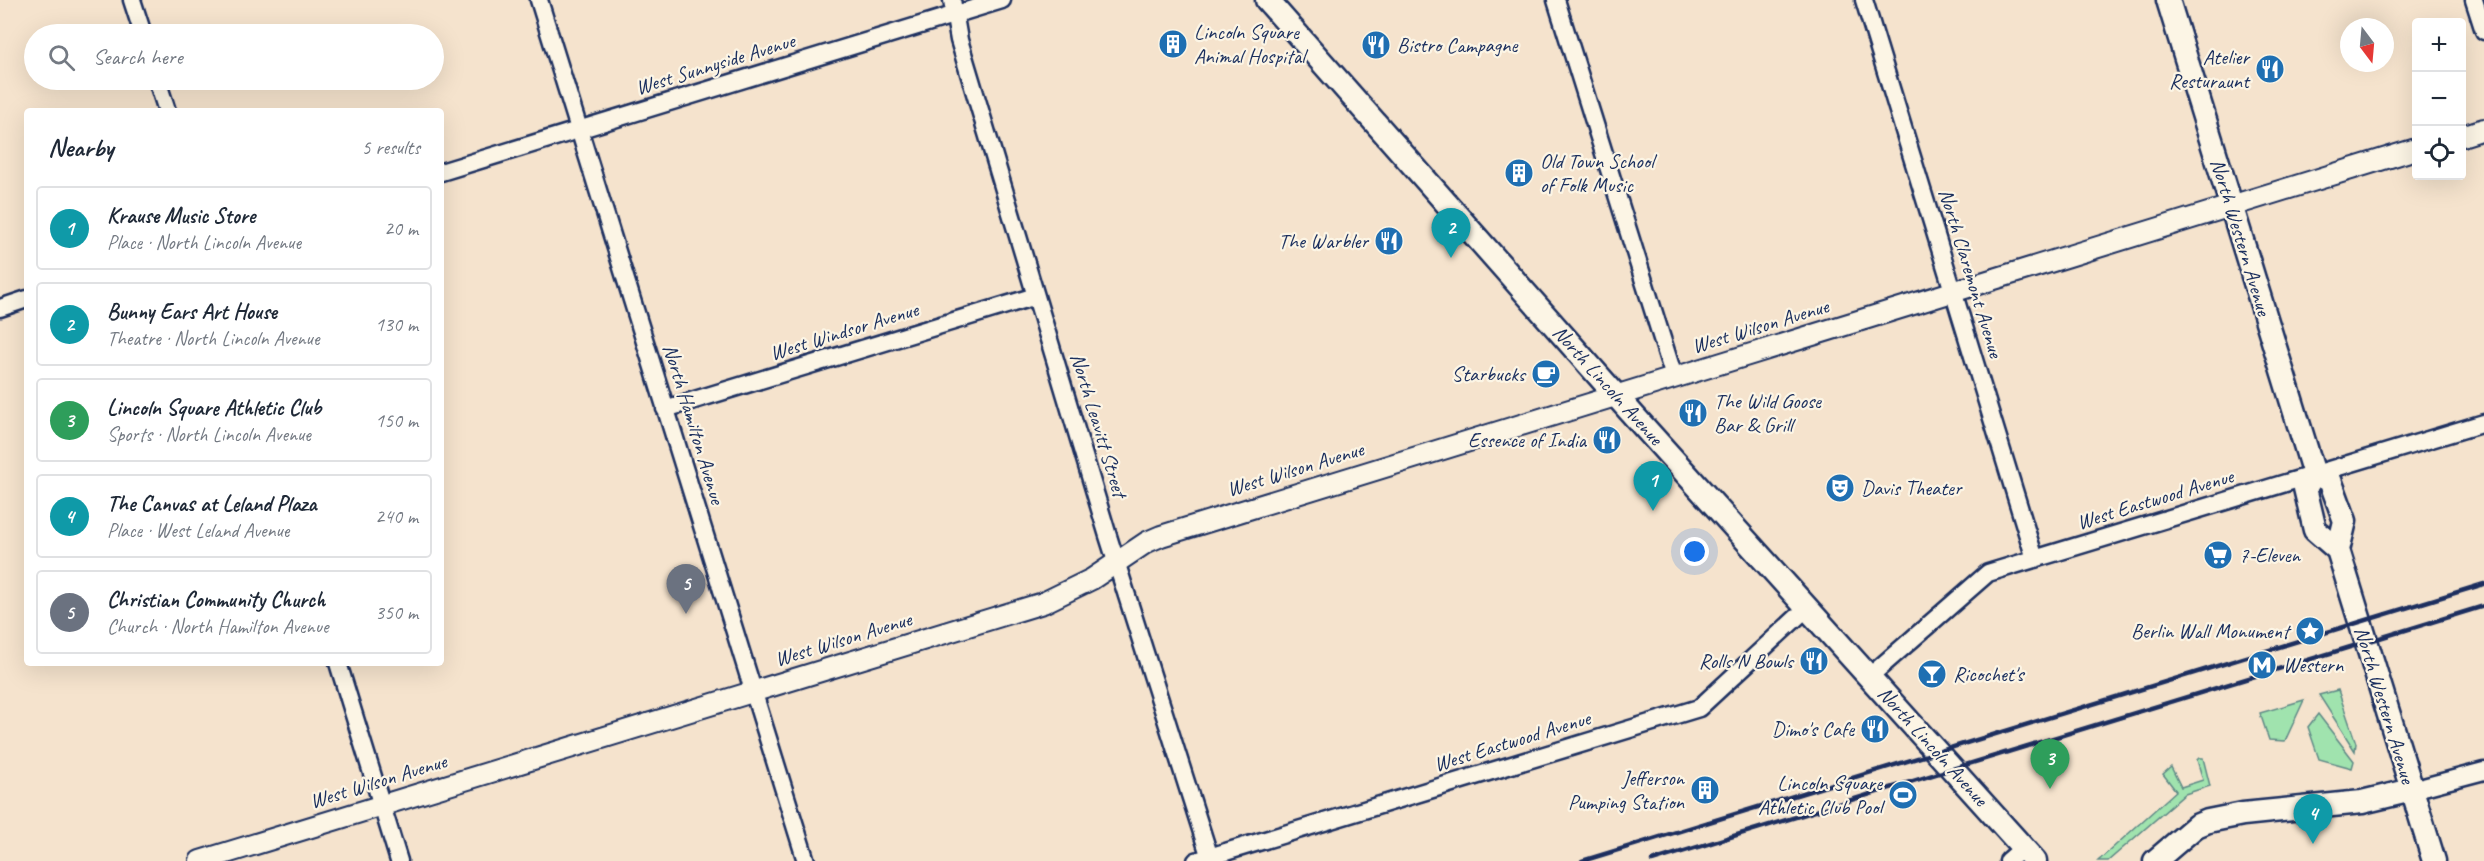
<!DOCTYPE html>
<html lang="en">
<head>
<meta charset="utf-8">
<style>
  body { margin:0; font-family:Caveat,sans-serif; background:#f6f6f7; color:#1f2937 }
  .controls { position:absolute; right:18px; top:18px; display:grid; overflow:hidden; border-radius:6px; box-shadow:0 6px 24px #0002 }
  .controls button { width:54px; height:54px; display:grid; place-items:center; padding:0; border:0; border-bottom:2px solid #e0e1e3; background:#fff; color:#1f2937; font:30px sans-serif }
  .compass { position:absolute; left:2340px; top:18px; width:54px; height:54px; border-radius:50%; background:#fff; box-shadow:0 6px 24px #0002; rotate:164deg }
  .you { position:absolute; left:1695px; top:552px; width:21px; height:21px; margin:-15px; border:4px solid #fff; border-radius:50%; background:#1a73e8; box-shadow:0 0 0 9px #1a73e833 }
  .badge { display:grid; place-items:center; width:39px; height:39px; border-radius:50%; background:#1f6fb2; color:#fff; font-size:20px; font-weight:700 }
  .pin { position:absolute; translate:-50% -50px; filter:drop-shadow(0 2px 3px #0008) }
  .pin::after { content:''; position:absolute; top:32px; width:21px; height:18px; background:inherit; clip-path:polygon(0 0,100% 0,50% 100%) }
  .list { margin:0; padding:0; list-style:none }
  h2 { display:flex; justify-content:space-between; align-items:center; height:78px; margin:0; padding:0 24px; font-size:26px }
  h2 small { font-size:20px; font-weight:400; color:#747a83 }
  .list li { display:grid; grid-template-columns:39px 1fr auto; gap:18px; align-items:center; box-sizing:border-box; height:84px; margin:0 12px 12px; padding:0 12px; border:2px solid #e0e1e3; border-radius:6px }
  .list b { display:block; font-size:22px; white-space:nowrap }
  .list p { margin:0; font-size:20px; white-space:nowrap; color:#747a83 }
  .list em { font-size:20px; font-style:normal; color:#747a83 }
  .icon { flex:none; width:33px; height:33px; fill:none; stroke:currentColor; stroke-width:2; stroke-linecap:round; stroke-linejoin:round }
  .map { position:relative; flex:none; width:2484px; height:861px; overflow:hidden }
  .search { position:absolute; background:#fff; box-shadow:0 6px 24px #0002; left:24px; top:24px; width:420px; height:66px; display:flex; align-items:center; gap:15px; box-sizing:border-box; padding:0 21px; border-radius:33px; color:#747a83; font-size:22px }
  .panel { position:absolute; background:#fff; box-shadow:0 6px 24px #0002; left:24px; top:108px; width:420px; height:558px; border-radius:6px }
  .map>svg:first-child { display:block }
  .green { fill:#a0e3ae; stroke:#5e8986; stroke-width:1.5 }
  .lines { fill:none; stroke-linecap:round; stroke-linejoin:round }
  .minor-casing { stroke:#1b2f5e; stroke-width:21 }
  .tertiary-casing { stroke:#1b2f5e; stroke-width:24 }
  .secondary-casing { stroke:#1b2f5e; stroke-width:27 }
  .minor { stroke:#fcf5e5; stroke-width:16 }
  .tertiary { stroke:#fcf5e5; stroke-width:20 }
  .secondary { stroke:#fcf5e5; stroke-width:22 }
  .rail { stroke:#1b2f5e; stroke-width:4.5 }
  .labels { text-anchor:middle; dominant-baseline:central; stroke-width:4.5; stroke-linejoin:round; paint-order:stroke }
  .poi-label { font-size:21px; fill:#1b2f5e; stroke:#fcf5e5; text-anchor:end }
  .street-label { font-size:21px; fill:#1b2f5e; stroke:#fcf5e5 }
</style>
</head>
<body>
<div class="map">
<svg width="2484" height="861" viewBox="0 0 2484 861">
  <rect width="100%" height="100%" fill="#f5e3cd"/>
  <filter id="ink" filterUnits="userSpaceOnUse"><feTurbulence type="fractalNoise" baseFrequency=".0167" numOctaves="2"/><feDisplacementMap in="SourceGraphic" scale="12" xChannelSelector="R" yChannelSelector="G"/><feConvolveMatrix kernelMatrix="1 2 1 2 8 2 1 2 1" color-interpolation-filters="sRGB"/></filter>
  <g filter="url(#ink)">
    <path class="green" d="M 2338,690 L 2356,743 L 2355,751 L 2319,695 Z
      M 2304,700 L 2285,741 L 2269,740 L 2260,713 Z
      M 2318,714 L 2354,761 L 2352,768 L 2319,759 L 2308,727 Z
      M 2199,758 L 2203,758 L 2210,786 L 2185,794 L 2108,861 L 2098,861 L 2176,791 L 2163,774 L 2171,767 L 2181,787 L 2203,780 L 2197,760 Z"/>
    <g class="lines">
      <g class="minor-casing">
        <path id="minor" d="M 132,0 L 143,34
          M 539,0 L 806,861
          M 952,0 L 959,40 L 1108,536 L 1211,861
          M 1556,0 L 1674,377
          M 1864,0 L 2035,559
          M 2474,0 L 2484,31
          M 157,80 L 167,111
          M 441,172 L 1002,0
          M 0,308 L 27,299
          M 665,409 L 1036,296
          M 338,663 L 399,861
          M 1870,676 L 1988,573 L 2484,423
          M 2412,790 L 2484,771
          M 1196,861 L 1699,708 L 1808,607
          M 2008,861 L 2023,848"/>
      </g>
      <g class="tertiary-casing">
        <path id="tertiary" d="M 2462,136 L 2484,129
          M 200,861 L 1043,603 L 1092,579 L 1147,542 L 1161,536 L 2416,149"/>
      </g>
      <g class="secondary-casing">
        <path id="secondary" d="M 1267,0 L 1635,417 L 2035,861
          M 2168,0 L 2314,474 L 2305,488 L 2315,530 L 2338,550 L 2434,861
          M 2314,474 L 2330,480 L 2345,521 L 2338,550
          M 2155,861 L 2196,826 L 2208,821 L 2243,814 L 2362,802 L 2412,790"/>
      </g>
      <use href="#minor" class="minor"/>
      <use href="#tertiary" class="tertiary"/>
      <use href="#secondary" class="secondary"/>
      <path class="rail" d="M 1582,861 L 2484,584
        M 1652,861 L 2484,606"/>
    </g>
  </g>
  <defs>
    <g id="building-disc" transform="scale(1.5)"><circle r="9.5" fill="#1f6fb2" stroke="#fcf5e5"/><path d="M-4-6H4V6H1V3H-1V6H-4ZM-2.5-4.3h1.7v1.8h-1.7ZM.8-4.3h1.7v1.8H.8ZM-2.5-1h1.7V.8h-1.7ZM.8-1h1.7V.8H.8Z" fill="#fff"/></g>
    <g id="restaurant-disc" transform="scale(1.5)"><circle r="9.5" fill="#1f6fb2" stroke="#fcf5e5"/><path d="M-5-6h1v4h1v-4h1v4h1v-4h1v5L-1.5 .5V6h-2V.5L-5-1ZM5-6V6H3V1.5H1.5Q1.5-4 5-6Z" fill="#fff"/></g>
    <g id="cafe-disc" transform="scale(1.5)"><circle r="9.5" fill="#1f6fb2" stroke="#fcf5e5"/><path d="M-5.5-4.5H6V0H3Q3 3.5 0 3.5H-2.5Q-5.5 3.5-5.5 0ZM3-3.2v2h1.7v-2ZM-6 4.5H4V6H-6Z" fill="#fff"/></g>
    <g id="theatre-disc" transform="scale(1.5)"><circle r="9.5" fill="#1f6fb2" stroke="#fcf5e5"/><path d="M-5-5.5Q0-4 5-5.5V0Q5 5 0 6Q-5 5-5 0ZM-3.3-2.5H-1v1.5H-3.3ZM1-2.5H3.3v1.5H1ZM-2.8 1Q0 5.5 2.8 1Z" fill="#fff"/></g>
    <g id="supermarket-disc" transform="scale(1.5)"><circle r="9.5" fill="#1f6fb2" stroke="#fcf5e5"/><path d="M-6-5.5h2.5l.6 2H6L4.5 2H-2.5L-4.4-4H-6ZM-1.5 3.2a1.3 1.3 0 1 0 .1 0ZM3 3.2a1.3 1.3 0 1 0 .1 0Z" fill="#fff"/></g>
    <g id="sight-disc" transform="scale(1.5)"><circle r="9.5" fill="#1f6fb2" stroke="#fcf5e5"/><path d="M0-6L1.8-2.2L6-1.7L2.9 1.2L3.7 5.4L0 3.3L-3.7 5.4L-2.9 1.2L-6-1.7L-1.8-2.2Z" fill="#fff"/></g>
    <g id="metro-disc" transform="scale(1.5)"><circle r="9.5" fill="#1f6fb2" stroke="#fcf5e5"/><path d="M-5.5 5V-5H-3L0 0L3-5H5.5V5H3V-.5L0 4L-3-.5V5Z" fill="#fff"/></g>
    <g id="bar-disc" transform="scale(1.5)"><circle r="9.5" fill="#1f6fb2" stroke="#fcf5e5"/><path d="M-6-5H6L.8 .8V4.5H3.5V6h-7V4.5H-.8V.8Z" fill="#fff"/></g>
    <g id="stadium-disc" transform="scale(1.5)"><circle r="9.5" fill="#1f6fb2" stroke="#fcf5e5"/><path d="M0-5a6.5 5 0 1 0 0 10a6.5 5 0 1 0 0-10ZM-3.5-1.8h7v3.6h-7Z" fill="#fff"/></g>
  </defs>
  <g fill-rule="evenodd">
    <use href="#building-disc" x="1173" y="44"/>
    <use href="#restaurant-disc" x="1376" y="45"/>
    <use href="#restaurant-disc" x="2270" y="69"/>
    <use href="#building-disc" x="1519" y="173"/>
    <use href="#restaurant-disc" x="1389" y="241"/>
    <use href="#cafe-disc" x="1546" y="374"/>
    <use href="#restaurant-disc" x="1693" y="413"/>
    <use href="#restaurant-disc" x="1607" y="440"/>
    <use href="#theatre-disc" x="1840" y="488"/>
    <use href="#supermarket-disc" x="2218" y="555"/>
    <use href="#sight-disc" x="2310" y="631"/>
    <use href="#restaurant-disc" x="1814" y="661"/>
    <use href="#metro-disc" x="2262" y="665"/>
    <use href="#bar-disc" x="1932" y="674"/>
    <use href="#restaurant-disc" x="1875" y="729"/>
    <use href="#building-disc" x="1705" y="790"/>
    <use href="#stadium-disc" x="1903" y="795"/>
  </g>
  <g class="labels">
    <g class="poi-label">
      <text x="1194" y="32" text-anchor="start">Lincoln Square<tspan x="1194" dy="24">Animal Hospital</tspan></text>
      <text x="1397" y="45" text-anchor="start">Bistro Campagne</text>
      <text x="2249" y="57">Atelier<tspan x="2249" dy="24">Resturaunt</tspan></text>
      <text x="1540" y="161" text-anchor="start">Old Town School<tspan x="1540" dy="24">of Folk Music</tspan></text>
      <text x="1368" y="241">The Warbler</text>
      <text x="1525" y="374">Starbucks</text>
      <text x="1714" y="401" text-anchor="start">The Wild Goose<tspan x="1714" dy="24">Bar &amp; Grill</tspan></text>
      <text x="1586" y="440">Essence of India</text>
      <text x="1861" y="488" text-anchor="start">Davis Theater</text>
      <text x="2239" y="555" text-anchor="start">7-Eleven</text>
      <text x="2289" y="631">Berlin Wall Monument</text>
      <text x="1793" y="661">Rolls N Bowls</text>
      <text x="2283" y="665" text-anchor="start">Western</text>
      <text x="1953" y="674" text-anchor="start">Ricochet's</text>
      <text x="1854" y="729">Dimo's Cafe</text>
      <text x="1684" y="778">Jefferson<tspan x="1684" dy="24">Pumping Station</tspan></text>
      <text x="1882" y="783">Lincoln Square<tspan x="1882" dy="24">Athletic Club Pool</tspan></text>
    </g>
    <g class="street-label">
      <text transform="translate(715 64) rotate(-17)">West Sunnyside Avenue</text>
      <text transform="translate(2241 237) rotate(73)">North Western Avenue</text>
      <text transform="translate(1971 273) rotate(73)">North Claremont Avenue</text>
      <text transform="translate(1760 326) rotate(-17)">West Wilson Avenue</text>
      <text transform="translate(844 331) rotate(-17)">West Windsor Avenue</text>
      <text transform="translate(1608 385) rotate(48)">North Lincoln Avenue</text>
      <text transform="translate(694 424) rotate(73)">North Hamilton Avenue</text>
      <text transform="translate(1099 425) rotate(73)">North Leavitt Street</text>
      <text transform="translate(1295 469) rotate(-17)">West Wilson Avenue</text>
      <text transform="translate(2155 499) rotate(-17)">West Eastwood Avenue</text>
      <text transform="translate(843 639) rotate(-17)">West Wilson Avenue</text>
      <text transform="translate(2385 705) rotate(73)">North Western Avenue</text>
      <text transform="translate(1512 741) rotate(-17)">West Eastwood Avenue</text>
      <text transform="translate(1933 746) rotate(48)">North Lincoln Avenue</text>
      <text transform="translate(378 781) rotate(-17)">West Wilson Avenue</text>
    </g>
  </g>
</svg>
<div class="controls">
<button>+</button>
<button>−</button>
<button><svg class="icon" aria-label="locate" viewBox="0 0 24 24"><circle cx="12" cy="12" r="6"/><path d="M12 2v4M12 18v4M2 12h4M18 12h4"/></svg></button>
</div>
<svg class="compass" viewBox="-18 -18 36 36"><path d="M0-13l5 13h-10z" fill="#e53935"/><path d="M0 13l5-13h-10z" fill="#747a83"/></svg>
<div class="you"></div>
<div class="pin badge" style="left:1653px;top:511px;background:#0f9aa8">1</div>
<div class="pin badge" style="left:1451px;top:258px;background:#0f9aa8">2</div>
<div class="pin badge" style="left:2050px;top:789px;background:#2e9e5b">3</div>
<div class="pin badge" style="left:2313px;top:844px;background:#0f9aa8">4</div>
<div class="pin badge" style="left:686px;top:614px;background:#6b7280">5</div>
<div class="search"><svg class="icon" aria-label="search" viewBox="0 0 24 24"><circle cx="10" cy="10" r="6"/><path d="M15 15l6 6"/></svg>Search here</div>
<section class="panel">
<h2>Nearby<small>5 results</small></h2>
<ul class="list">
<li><span class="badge" style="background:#0f9aa8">1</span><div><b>Krause Music Store</b><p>Place · North Lincoln Avenue</p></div><em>20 m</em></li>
<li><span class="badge" style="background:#0f9aa8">2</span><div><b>Bunny Ears Art House</b><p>Theatre · North Lincoln Avenue</p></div><em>130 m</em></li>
<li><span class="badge" style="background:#2e9e5b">3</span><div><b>Lincoln Square Athletic Club</b><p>Sports · North Lincoln Avenue</p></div><em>150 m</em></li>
<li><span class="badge" style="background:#0f9aa8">4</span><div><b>The Canvas at Leland Plaza</b><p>Place · West Leland Avenue</p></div><em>240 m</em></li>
<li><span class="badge" style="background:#6b7280">5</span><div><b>Christian Community Church</b><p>Church · North Hamilton Avenue</p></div><em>350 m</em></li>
</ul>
</section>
</div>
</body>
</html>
